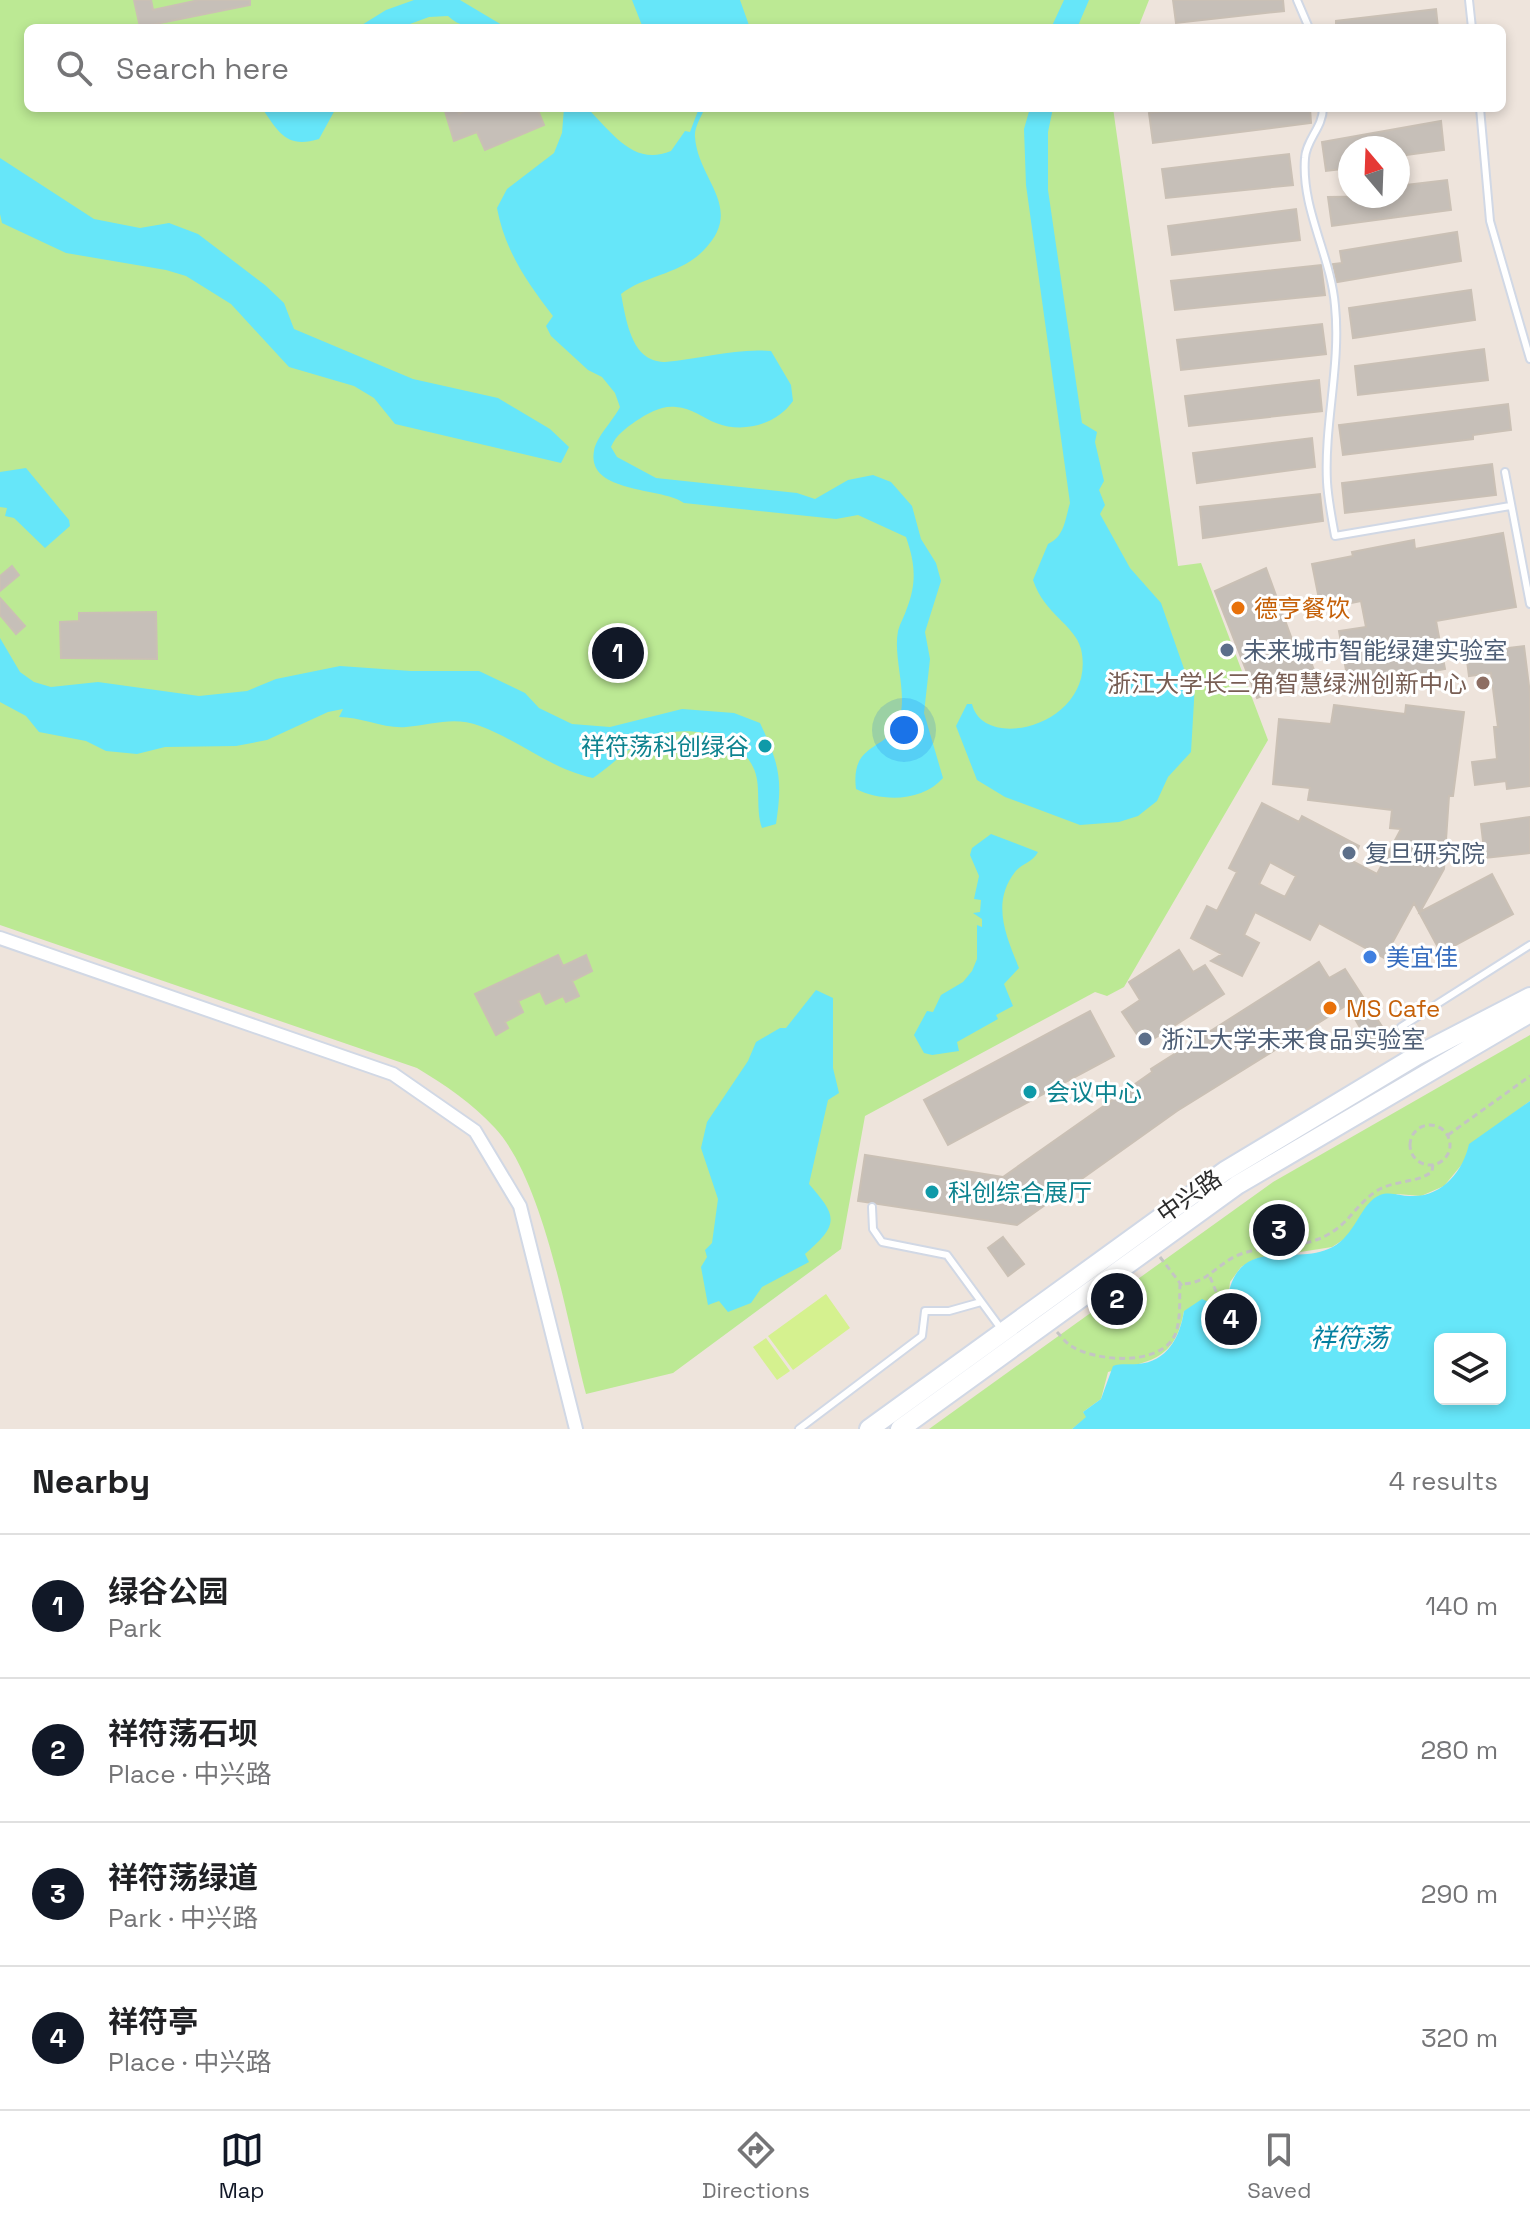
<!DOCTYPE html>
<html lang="en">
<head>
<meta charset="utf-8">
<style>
  body { margin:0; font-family:"Space Grotesk","Noto Sans SC",sans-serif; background:#f2f2f2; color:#202124 }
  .controls { position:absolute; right:24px; bottom:24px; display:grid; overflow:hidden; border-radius:12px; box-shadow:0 4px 12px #0003 }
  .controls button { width:72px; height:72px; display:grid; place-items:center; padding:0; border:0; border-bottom:2px solid #e0e0e0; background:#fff; color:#202124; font:40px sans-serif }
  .compass { position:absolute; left:1338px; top:136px; width:72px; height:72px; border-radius:50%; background:#fff; box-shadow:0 4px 12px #0003; rotate:341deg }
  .you { position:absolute; left:904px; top:730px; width:28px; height:28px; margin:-20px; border:6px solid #fff; border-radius:50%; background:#1a73e8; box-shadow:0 0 0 12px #1a73e833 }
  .badge { display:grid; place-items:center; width:52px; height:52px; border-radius:50%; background:#111827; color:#fff; font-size:26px; font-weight:700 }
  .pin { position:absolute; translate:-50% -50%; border:4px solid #fff; box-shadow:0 2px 8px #0006 }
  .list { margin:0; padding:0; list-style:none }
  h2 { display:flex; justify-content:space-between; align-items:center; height:104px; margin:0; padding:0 32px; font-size:34px }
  h2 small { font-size:26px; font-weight:400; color:#757577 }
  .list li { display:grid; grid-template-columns:52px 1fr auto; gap:24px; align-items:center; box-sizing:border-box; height:144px; padding:0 32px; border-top:2px solid #e0e0e0 }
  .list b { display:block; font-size:30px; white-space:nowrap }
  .list p { margin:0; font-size:26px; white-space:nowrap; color:#757577 }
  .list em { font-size:26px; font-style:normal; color:#757577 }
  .icon { flex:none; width:44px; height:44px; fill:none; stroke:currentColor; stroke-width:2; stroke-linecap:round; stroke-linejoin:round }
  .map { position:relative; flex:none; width:1530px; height:1429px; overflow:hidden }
  .search { position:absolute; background:#fff; box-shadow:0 4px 12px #0003; left:24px; right:24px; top:24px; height:88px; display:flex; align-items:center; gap:20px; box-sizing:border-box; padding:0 28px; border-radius:12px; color:#757577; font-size:30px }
  .sheet { height:680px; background:#fff }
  nav { display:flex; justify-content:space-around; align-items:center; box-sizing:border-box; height:112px; border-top:2px solid #e0e0e0; background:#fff; font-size:22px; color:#757577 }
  nav a { display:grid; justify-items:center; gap:4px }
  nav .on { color:#111827 }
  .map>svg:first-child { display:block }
  .green { fill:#bce994 }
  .pitch { fill:#d5f18f }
  .water { fill:#66e6f9; fill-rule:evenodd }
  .building { fill:#c6bfb8; stroke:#cac0b5; stroke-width:2; fill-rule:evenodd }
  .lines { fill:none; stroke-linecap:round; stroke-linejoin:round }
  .service-casing { stroke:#d1d8e5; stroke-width:10 }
  .minor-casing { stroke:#d1d8e5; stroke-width:16 }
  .secondary-casing { stroke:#d1d8e5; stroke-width:22 }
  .path { stroke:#c4c4c4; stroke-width:3; stroke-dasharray:6 4; stroke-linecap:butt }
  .service { stroke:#fff; stroke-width:6 }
  .minor { stroke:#fff; stroke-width:12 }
  .secondary { stroke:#fff; stroke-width:18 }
  .food-dot { fill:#e8710a; stroke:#fff; stroke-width:3 }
  .service-dot { fill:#5c6f8a; stroke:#fff; stroke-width:3 }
  .education-dot { fill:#8d6e63; stroke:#fff; stroke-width:3 }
  .culture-dot { fill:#0f9aa8; stroke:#fff; stroke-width:3 }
  .shop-dot { fill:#3f7fe0; stroke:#fff; stroke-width:3 }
  .labels { text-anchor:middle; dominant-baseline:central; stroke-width:6; stroke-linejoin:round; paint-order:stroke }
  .food-label { font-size:24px; fill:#c56008; stroke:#fff; text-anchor:start }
  .service-label { font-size:24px; fill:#4e5e75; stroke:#fff; text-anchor:start }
  .education-label { font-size:24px; fill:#785e54; stroke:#fff; text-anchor:end }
  .culture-label { font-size:24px; fill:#0d838f; stroke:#fff; text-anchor:start }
  .shop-label { font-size:24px; fill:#366cbe; stroke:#fff; text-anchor:start }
  .street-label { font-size:24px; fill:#2b2b2b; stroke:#fff }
  .water-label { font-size:26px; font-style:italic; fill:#0380a0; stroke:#fff }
</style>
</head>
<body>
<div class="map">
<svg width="1530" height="1429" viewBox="0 0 1530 1429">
  <rect width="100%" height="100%" fill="#eee4dc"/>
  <path class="green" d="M 0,0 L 1149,0 L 1138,28 L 28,28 L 28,108 L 1113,108 L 1178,566 L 1201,563 L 1268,740 L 1124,987 L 1107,996 L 1095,992 L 865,1116 L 841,1249 L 673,1373 L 586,1394 C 567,1321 544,1181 495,1128 C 472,1103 445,1085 417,1068 L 0,925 Z
    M 1530,1035 L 1530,1101 L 1472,1145 L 1468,1157 L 1444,1186 L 1421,1196 L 1397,1194 L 1362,1215 L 1349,1236 L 1332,1247 L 1255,1259 L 1241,1267 L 1230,1282 L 1228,1300 L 1184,1311 C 1175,1360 1151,1361 1108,1372 L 1101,1399 L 1083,1412 L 1087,1417 L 1072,1429 L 929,1429 L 1273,1182 Z"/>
  <path class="pitch" d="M 826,1294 L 850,1328 L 793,1370 L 768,1336 Z
    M 766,1338 L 790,1371 L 777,1380 L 753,1347 Z"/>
  <path class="water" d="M 414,0 L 460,0 L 507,28 C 486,28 463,31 448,16 L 429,17 L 399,28 L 357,28 L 386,10 Z
    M 632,0 L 740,0 L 750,28 L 643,28 Z
    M 1064,0 L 1089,0 L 1077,28 L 1051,28 Z
    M 262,108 L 336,108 L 319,139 C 287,149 279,133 262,108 Z
    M 564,108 L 587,108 C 612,132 633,167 671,151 L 685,131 L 690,132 L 699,108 L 705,108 C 701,117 694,128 695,137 C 698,181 746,208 703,251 C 679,275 645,275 621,294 C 625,314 629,345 647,357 C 651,360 660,362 665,362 C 701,359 735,348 771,351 L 791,385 L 793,401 C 777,424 744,434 716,423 C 703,418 692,408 676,407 C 662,405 648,413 636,421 C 626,428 616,435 611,447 L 617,457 L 656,478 L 797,493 L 815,499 L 848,480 L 873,475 L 891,482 L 912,506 L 921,539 L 936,563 L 941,581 L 925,632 L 930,659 L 924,713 L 943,778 C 922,802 882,802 856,789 C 850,739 890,753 900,717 C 907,690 893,658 898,631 C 900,623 905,615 907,608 C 917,582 915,563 906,537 L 858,515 L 836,519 L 684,503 C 664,487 586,494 594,451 C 596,437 613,421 620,407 L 615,393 L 602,377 L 588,370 L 551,336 L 546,326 L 553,316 C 527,282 505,251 497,208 L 507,189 L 554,153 L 562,133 Z
    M 1030,108 L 1053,108 L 1048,132 L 1048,190 L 1082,423 L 1097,432 L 1095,442 L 1104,481 L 1099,490 L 1105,505 L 1100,514 L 1130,568 L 1161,603 L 1189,683 L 1195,684 L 1191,752 L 1168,777 L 1157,801 L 1138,816 L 1119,822 L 1080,825 L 1005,797 L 977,780 L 956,726 L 967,704 L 972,704 C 984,754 1098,724 1081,649 C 1075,625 1044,614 1033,580 L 1048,544 C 1065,536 1065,519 1070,503 L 1026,185 L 1024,129 Z
    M 0,158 L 94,219 L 140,228 L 169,223 L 198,234 L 265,285 L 284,303 L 294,329 L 413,379 L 498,398 L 550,429 L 569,447 L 561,463 L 395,424 L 374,398 L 354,386 L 289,367 L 231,304 L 186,276 L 166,270 L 66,253 L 2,223 L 0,214 Z
    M 26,468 L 69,520 L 70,526 L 45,548 L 14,518 L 5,516 L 7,508 L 0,507 L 0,472 Z
    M 0,638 L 20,672 L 34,682 L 51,687 L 98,682 L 199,696 L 247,691 L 276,679 L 340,666 L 411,671 L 479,671 L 525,693 L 539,708 L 572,724 L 610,727 L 682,709 L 734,713 L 760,723 C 779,764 783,778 776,824 L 762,828 C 755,809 762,784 753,767 C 735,728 672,722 637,744 C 622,754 608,768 593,778 C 551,769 520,741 480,726 C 453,716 433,725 406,727 C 385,729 361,717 339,717 L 343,709 L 328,712 L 267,740 L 236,746 L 165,747 L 137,754 L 106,751 L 86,741 L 39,732 L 26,716 L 0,702 Z
    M 991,834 L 1038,852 C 1032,863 1022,863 1015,872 C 991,903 1006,936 1019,968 L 1004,984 L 1013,1006 L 996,1015 L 998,1019 L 957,1042 L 959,1051 L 932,1055 L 924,1053 L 914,1035 L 927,1011 L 933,1012 L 941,995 L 963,982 L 972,971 L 977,959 L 977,925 L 982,927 L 982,919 L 973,913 L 980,912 L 981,900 L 974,899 L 979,876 L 970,855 L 972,848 Z
    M 816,990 L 833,998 L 833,1068 L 839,1093 L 828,1100 L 809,1184 C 837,1216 840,1224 805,1254 L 809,1262 L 762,1287 L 751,1303 L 728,1312 L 719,1301 L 708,1305 L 701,1267 L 707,1257 L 705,1250 L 712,1243 L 718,1199 L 701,1148 L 707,1122 L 748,1061 L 756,1042 L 780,1028 L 786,1028 Z
    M 1530,1101 L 1530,1429 L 1072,1429 L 1086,1417 L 1083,1412 L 1101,1399 L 1113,1366 C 1121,1363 1129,1365 1138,1364 C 1167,1362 1180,1337 1184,1311 L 1202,1299 L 1211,1303 L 1227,1300 C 1239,1230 1297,1270 1336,1245 C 1357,1231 1361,1203 1380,1195 C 1390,1191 1400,1196 1410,1196 C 1442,1198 1463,1171 1469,1144 ZM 1440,1339 L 1500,1339 L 1500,1399 L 1440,1399 Z"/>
  <path class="building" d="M 134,0 L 151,0 L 153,10 L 199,0 L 250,0 L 250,5 L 140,27 Z
    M 1173,0 L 1283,0 L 1284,11 L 1176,23 Z
    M 1436,9 L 1438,28 L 1336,28 L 1336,21 Z
    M 444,108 L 457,108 L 459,114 L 472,108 L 537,108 L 544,125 L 485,150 L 477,132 L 454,141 Z
    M 1191,108 L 1310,108 L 1311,123 L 1153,143 L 1149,113 Z
    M 1441,121 L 1444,150 L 1398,156 L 1398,148 L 1350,148 L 1350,168 L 1326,171 L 1322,142 Z
    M 1289,154 L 1293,185 L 1166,198 L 1162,169 Z
    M 1447,180 L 1451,210 L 1332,226 L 1328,197 L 1398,196 L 1398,186 Z
    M 1296,209 L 1300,240 L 1172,255 L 1168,226 Z
    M 1457,232 L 1461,261 L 1337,282 L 1333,264 L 1342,263 L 1340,251 Z
    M 1321,265 L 1325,295 L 1175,310 L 1171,281 Z
    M 1471,290 L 1475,320 L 1353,338 L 1349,308 Z
    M 1322,324 L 1326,354 L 1181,370 L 1177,340 Z
    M 1484,349 L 1488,380 L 1358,395 L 1355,366 Z
    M 1319,380 L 1322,411 L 1189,426 L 1185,396 Z
    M 1508,404 L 1511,430 L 1473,435 L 1473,439 L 1343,455 L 1339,425 Z
    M 1312,438 L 1315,467 L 1197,483 L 1193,453 Z
    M 1492,464 L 1496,495 L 1345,513 L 1342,483 Z
    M 1320,494 L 1323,521 L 1203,538 L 1200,507 Z
    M 1503,533 L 1516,607 L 1436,621 L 1445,669 L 1349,687 L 1339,631 L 1366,627 L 1361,601 L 1321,609 L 1312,564 L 1353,556 L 1352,552 L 1414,540 L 1415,549 Z
    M 12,566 L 19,575 L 0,591 L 0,576 Z
    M 1266,568 L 1294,645 L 1303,642 L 1316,675 L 1257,698 L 1215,591 Z
    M 0,598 L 25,626 L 16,634 L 0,615 Z
    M 156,612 L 157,659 L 61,658 L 60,622 L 79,621 L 79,613 Z
    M 1524,646 L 1530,694 L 1530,786 L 1507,789 L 1506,781 L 1475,785 L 1472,762 L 1497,759 L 1494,727 L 1498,727 L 1491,673 L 1469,676 L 1466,653 Z
    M 1334,705 L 1405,714 L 1406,705 L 1464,712 L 1453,796 L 1449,796 L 1444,869 L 1420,912 L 1492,874 L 1513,914 L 1441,953 L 1414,903 L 1384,958 L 1319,923 L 1310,940 L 1255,912 L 1244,935 L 1259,943 L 1242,976 L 1211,961 L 1222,954 L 1191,938 L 1207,906 L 1217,911 L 1237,872 L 1229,868 L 1262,803 L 1299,822 L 1302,816 L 1359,846 L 1352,861 L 1377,874 L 1401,829 L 1390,828 L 1392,810 L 1308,800 L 1310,788 L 1273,784 L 1279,719 L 1331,724 ZM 1270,862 L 1296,876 L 1285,897 L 1259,884 Z
    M 1530,817 L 1530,853 L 1485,858 L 1481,824 Z
    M 1179,950 L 1193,972 L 1205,965 L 1224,994 L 1144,1045 L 1122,1012 L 1140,1000 L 1129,982 Z
    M 558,955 L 563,966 L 586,955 L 592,971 L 572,981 L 579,996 L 566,1002 L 563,996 L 546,1004 L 540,991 L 518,1001 L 523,1012 L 505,1022 L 508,1028 L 496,1035 L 475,994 Z
    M 1319,962 L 1329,978 L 1345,969 L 1392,1042 L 1374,1052 L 1347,1005 L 1177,1111 L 1017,1225 L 858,1201 L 865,1155 L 1003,1177 L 1152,1072 L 1151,1069 Z
    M 1090,1011 L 1114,1056 L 948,1145 L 924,1100 Z
    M 1003,1237 L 1024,1264 L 1008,1276 L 988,1248 Z"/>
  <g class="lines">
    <g class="service-casing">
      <path id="service" d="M 1297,0 L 1309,28
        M 1469,0 L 1472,28
        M 1323,108 C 1323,127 1306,140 1305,158 C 1301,209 1331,256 1335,306 C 1341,365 1324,423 1327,482 C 1328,500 1332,519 1335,536 L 1510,506
        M 1480,108 L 1490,221 L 1530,359
        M 1505,472 L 1530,604
        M 1414,1053 L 1401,1027 L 1530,945
        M 872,1207 L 873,1229 L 882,1242 L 947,1255 L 1002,1330
        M 799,1429 L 922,1336 L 925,1311 L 949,1311 L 981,1302"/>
    </g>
    <g class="minor-casing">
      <path id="minor" d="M 0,938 L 393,1074 L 475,1131 L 520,1206 L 576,1429"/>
    </g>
    <g class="secondary-casing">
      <path id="secondary" d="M 869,1429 L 1225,1171 L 1416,1056 L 1530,997
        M 900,1429 L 1237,1185 L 1530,1013"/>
    </g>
    <path class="path" d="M1410 1145a20 20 0 1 1 40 0a20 20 0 1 1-40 0Z
      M 1448,1135 L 1530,1076
      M 1160,1257 L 1183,1287
      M 1210,1277 L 1226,1315
      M 1057,1332 C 1061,1336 1066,1343 1071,1346 C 1095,1361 1153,1366 1172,1340 C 1182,1326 1179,1300 1180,1284 C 1206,1284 1213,1268 1234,1257 C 1258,1245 1288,1249 1313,1241 C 1347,1230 1351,1209 1375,1192 C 1392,1180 1414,1184 1432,1172 L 1433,1164"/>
    <use href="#service" class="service"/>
    <use href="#minor" class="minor"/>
    <use href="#secondary" class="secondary"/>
  </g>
  <g class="food-dot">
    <circle cx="1238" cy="608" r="8"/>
    <circle cx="1330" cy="1008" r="8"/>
  </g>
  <g class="service-dot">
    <circle cx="1227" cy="650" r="8"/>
    <circle cx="1349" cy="853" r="8"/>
    <circle cx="1145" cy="1039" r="8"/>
  </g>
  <circle class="education-dot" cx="1483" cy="683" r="8"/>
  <g class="culture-dot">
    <circle cx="765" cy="746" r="8"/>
    <circle cx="1030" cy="1092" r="8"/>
    <circle cx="932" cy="1192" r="8"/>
  </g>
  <circle class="shop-dot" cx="1370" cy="957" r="8"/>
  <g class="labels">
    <g class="food-label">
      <text x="1254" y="608">德亨餐饮</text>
      <text x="1346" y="1008">MS Cafe</text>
    </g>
    <g class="service-label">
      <text x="1243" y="650">未来城市智能绿建实验室</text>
      <text x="1365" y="853">复旦研究院</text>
      <text x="1161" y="1039">浙江大学未来食品实验室</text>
    </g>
    <g class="education-label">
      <text x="1467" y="683">浙江大学长三角智慧绿洲创新中心</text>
    </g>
    <g class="culture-label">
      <text x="749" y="746" text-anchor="end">祥符荡科创绿谷</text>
      <text x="1046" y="1092">会议中心</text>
      <text x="948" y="1192">科创综合展厅</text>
    </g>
    <g class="shop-label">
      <text x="1386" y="957">美宜佳</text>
    </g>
    <g class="street-label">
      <text transform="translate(1189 1196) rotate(-35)">中兴路</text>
    </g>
    <g class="water-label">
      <text x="1349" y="1338">祥符荡</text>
    </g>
  </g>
</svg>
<div class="controls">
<button><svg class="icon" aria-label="layers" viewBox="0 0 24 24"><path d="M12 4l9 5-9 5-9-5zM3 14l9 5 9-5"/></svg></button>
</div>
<svg class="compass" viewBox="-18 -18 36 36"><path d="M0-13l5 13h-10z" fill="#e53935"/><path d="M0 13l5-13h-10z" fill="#757577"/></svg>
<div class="you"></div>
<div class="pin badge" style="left:618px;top:653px">1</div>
<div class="pin badge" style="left:1117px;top:1299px">2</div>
<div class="pin badge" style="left:1279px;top:1230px">3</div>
<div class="pin badge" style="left:1231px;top:1319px">4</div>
<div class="search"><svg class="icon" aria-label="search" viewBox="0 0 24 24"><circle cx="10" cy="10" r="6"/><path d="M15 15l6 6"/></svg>Search here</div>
</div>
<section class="sheet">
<h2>Nearby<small>4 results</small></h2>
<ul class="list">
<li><span class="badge">1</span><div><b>绿谷公园</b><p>Park</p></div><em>140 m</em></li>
<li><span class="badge">2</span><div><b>祥符荡石坝</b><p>Place · 中兴路</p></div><em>280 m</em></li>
<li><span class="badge">3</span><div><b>祥符荡绿道</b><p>Park · 中兴路</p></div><em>290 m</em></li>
<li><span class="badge">4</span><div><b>祥符亭</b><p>Place · 中兴路</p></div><em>320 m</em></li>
</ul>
</section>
<nav>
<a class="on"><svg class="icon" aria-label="map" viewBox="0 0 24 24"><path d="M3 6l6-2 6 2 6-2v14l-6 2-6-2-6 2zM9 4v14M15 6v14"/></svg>Map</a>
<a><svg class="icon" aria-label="directions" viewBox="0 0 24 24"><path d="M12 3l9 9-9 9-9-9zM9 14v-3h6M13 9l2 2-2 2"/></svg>Directions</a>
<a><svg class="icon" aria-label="saved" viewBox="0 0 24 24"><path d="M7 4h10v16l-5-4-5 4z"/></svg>Saved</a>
</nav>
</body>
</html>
